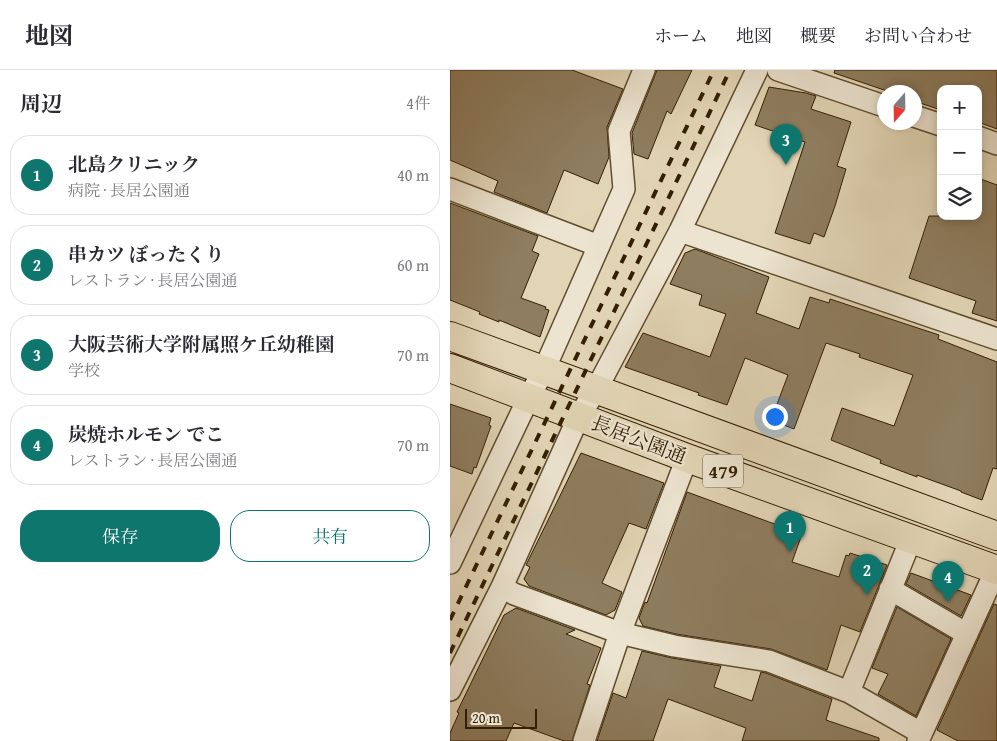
<!DOCTYPE html>
<html lang="ja">
<head>
<meta charset="utf-8">
<style>
  body { margin:0; font-family:"Gentium Book Plus","Noto Serif JP",serif; background:#f2f2f3; color:#2b2b33 }
  .controls { position:absolute; right:15px; top:15px; display:grid; overflow:hidden; border-radius:10px; box-shadow:0 2px 8px #0003 }
  .controls button { width:45px; height:45px; display:grid; place-items:center; padding:0; border:0; border-bottom:1px solid #e1e1e2; background:#fff; color:#2b2b33; font:25px sans-serif }
  .compass { position:absolute; left:427px; top:15px; width:45px; height:45px; border-radius:50%; background:#fff; box-shadow:0 2px 8px #0003; rotate:200deg }
  .scale { position:absolute; left:15px; bottom:12px; width:72px; box-sizing:border-box; padding-left:5px; border:2px solid #341e01; border-top:0; font-size:14px; line-height:18px; white-space:nowrap; color:#341e01; -webkit-text-stroke:4px #ece4d0; paint-order:stroke }
  .you { position:absolute; left:324px; top:346px; width:18px; height:18px; margin:-12px; border:4px solid #fff; border-radius:50%; background:#1a73e8; box-shadow:0 0 0 8px #1a73e833 }
  .badge { display:grid; place-items:center; width:32px; height:32px; border-radius:50%; background:#0f766e; color:#fff; font-size:16px; font-weight:700 }
  .pin { position:absolute; translate:-50% -41px; filter:drop-shadow(0 1px 2px #0008) }
  .pin::after { content:''; position:absolute; top:26px; width:18px; height:15px; background:inherit; clip-path:polygon(0 0,100% 0,50% 100%) }
  .list { margin:0; padding:0; list-style:none }
  h2 { display:flex; justify-content:space-between; align-items:center; height:65px; margin:0; padding:0 20px; font-size:21px }
  h2 small { font-size:16px; font-weight:400; color:#7c7c81 }
  .list li { display:grid; grid-template-columns:32px 1fr auto; gap:15px; align-items:center; box-sizing:border-box; height:80px; margin:0 10px 10px; padding:0 10px; border:1px solid #e1e1e2; border-radius:20px }
  .list b { display:block; font-size:19px; white-space:nowrap }
  .list p { margin:0; font-size:16px; white-space:nowrap; color:#7c7c81 }
  .list em { font-size:16px; font-style:normal; color:#7c7c81 }
  .actions { display:flex; gap:10px; padding:15px 20px }
  .actions a { flex:1; padding:11px 0; border:1px solid #0f766e; border-radius:20px; text-align:center; font-size:18px; color:#0f766e }
  .actions .main { background:#0f766e; color:#fff }
  .icon { flex:none; width:28px; height:28px; fill:none; stroke:currentColor; stroke-width:2; stroke-linecap:round; stroke-linejoin:round }
  .map { position:relative; flex:none; width:547px; height:671px; overflow:hidden }
  header { display:flex; align-items:center; gap:30px; box-sizing:border-box; height:70px; padding:0 25px; background:#fff; border-bottom:1px solid #e1e1e2 }
  header strong { font-size:24px }
  nav { display:flex; gap:28px; margin-inline-start:auto; font-size:18px }
  main { display:flex }
  aside { flex:1; background:#fff }
  .map>svg:first-child { display:block }
  .building { fill:#8e7d5f; stroke:#341e01 }
  .lines { fill:none; stroke-linecap:round; stroke-linejoin:round }
  .street-casing { stroke:#604c2e; stroke-width:24 }
  .highway-casing { stroke:#341e01; stroke-width:30 }
  .street { stroke:#ece4d0; stroke-width:21 }
  .highway { stroke:#e2d5b6; stroke-width:28 }
  .rail { stroke:#341e01; stroke-width:4; stroke-dasharray:9 9; stroke-linecap:butt }
  .labels { text-anchor:middle; dominant-baseline:central; stroke-width:4.5; stroke-linejoin:round; paint-order:stroke }
  .shield { fill:#ece4d0; stroke:#6b593f; stroke-width:1 }
  .shield-label { font-size:19px; font-weight:bold; fill:#341e01 }
  .street-label { font-size:20px; fill:#341e01; stroke:#ece4d0 }
</style>
</head>
<body>
<header>
<strong>地図</strong>
<nav><a>ホーム</a><a>地図</a><a>概要</a><a>お問い合わせ</a></nav>
</header>
<main>
<aside>
<h2>周辺<small>4件</small></h2>
<ul class="list">
<li><span class="badge">1</span><div><b>北島クリニック</b><p>病院 · 長居公園通</p></div><em>40 m</em></li>
<li><span class="badge">2</span><div><b>串カツ ぼったくり</b><p>レストラン · 長居公園通</p></div><em>60 m</em></li>
<li><span class="badge">3</span><div><b>大阪芸術大学附属照ケ丘幼稚園</b><p>学校</p></div><em>70 m</em></li>
<li><span class="badge">4</span><div><b>炭焼ホルモン でこ</b><p>レストラン · 長居公園通</p></div><em>70 m</em></li>
</ul>
<div class="actions"><a class="main">保存</a><a>共有</a></div>
</aside>
<div class="map">
<svg width="547" height="671" viewBox="0 0 547 671">
  <rect width="100%" height="100%" fill="#e2d5b6"/>
  <filter id="stains"><feTurbulence type="fractalNoise" baseFrequency=".004" numOctaves="4"/><feColorMatrix values="0 0 0 0 .2 0 0 0 0 .09 0 0 0 0 .02 0 0 0 .5 -.17"/></filter>
  <radialGradient id="worn" r=".72"><stop offset=".6" stop-color="#630" stop-opacity="0"/><stop offset="1" stop-color="#630" stop-opacity=".3"/></radialGradient>
  <path class="building" d="M 0,0 L 122,0 L 173,19 L 157,57 L 159,87 L 148,114 L 114,100 L 97,143 L 44,122 L 48,111 L 0,90 Z
    M 207,0 L 242,0 L 221,44 L 217,41 L 198,89 L 184,84 L 182,63 Z
    M 385,0 L 547,0 L 547,59 L 528,52 L 528,19 L 491,19 L 491,40 L 464,31 L 464,22 L 440,22 L 384,3 Z
    M 319,17 L 356,23 L 366,26 L 361,39 L 401,52 L 387,96 L 396,99 L 385,136 L 374,167 L 364,163 L 360,174 L 325,163 L 355,72 L 305,55 Z
    M 528,108 L 547,115 L 547,251 L 522,243 L 526,231 L 459,208 L 479,146 L 528,146 Z
    M 0,133 L 88,166 L 82,181 L 89,184 L 71,228 L 96,237 L 95,239 L 99,240 L 90,267 L 49,250 L 49,252 L 29,244 L 30,242 L 0,230 Z
    M 245,179 L 319,207 L 306,243 L 349,259 L 360,227 L 379,233 L 380,229 L 489,265 L 488,269 L 547,292 L 547,399 L 543,398 L 532,430 L 511,422 L 511,421 L 467,405 L 467,407 L 430,393 L 431,390 L 381,370 L 392,338 L 444,356 L 463,305 L 409,287 L 410,284 L 376,273 L 344,359 L 321,350 L 338,305 L 295,288 L 277,335 L 248,325 L 249,323 L 175,297 L 193,263 L 260,287 L 276,244 L 249,235 L 252,225 L 220,214 L 235,183 Z
    M 0,334 L 41,348 L 39,355 L 41,356 L 26,398 L 24,397 L 22,404 L 0,396 Z
    M 131,383 L 214,413 L 196,459 L 179,453 L 152,513 L 172,522 L 165,540 L 156,545 L 79,516 L 74,509 L 80,497 L 76,495 Z
    M 237,422 L 352,464 L 342,492 L 389,507 L 396,485 L 399,486 L 400,483 L 437,495 L 410,562 L 391,555 L 377,600 L 321,579 L 226,564 L 193,556 L 189,548 L 195,532 L 197,533 Z
    M 461,503 L 521,525 L 511,546 L 456,514 Z
    M 544,534 L 547,535 L 547,671 L 508,671 L 487,660 Z
    M 447,537 L 501,569 L 466,646 L 428,624 L 438,604 L 422,598 Z
    M 66,538 L 125,560 L 116,564 L 151,578 L 137,614 L 140,615 L 122,671 L 114,671 L 64,653 L 56,671 L 0,671 L 0,663 L 9,643 L 7,642 L 54,545 Z
    M 192,581 L 222,588 L 271,596 L 264,617 L 302,631 L 311,602 L 316,603 L 382,629 L 376,650 L 429,668 L 429,671 L 292,671 L 296,658 L 218,629 L 203,671 L 147,671 L 163,623 L 176,628 Z"/>
  <g class="lines">
    <g class="street-casing">
      <path id="street" d="M 328,0 L 434,36
        M 464,46 L 491,55
        M 528,67 L 547,74
        M 0,119 L 149,176
        M 230,161 L 547,269
        M 0,493 L 79,327 L 94,300 L 174,119 L 169,61 L 194,0
        M 52,517 L 64,524 L 170,563 L 224,576 L 319,591 L 399,622 L 471,663
        M 440,519 L 517,564
        M 0,620 L 52,517 L 129,346 L 146,320 L 230,161 L 307,0
        M 399,622 L 461,469
        M 134,671 L 170,563 L 237,388
        M 468,671 L 546,500"/>
    </g>
    <g class="highway-casing">
      <path id="highway" d="M 0,266 L 547,466
        M 0,298 L 237,388 L 547,500"/>
    </g>
    <use href="#street" class="street"/>
    <use href="#highway" class="highway"/>
    <path class="rail" d="M 0,550 L 264,0
      M 0,583 L 280,0"/>
  </g>
  <g class="labels">
    <rect class="shield" x="253" y="384.5" width="40" height="33" rx="4"/>
    <g class="shield-label">
      <text x="273" y="401">479</text>
    </g>
    <g class="street-label">
      <text transform="translate(189 369) rotate(21)">長居公園通</text>
    </g>
  </g>
  <rect width="100%" height="100%" filter="url(#stains)"/>
  <rect width="100%" height="100%" fill="url(#worn)"/>
</svg>
<div class="controls">
<button>+</button>
<button>−</button>
<button><svg class="icon" aria-label="layers" viewBox="0 0 24 24"><path d="M12 4l9 5-9 5-9-5zM3 14l9 5 9-5"/></svg></button>
</div>
<svg class="compass" viewBox="-18 -18 36 36"><path d="M0-13l5 13h-10z" fill="#e53935"/><path d="M0 13l5-13h-10z" fill="#7c7c81"/></svg>
<div class="scale">20 m</div>
<div class="you"></div>
<div class="pin badge" style="left:340px;top:482px">1</div>
<div class="pin badge" style="left:417px;top:525px">2</div>
<div class="pin badge" style="left:336px;top:95px">3</div>
<div class="pin badge" style="left:498px;top:532px">4</div>
</div>
</main>
</body>
</html>
